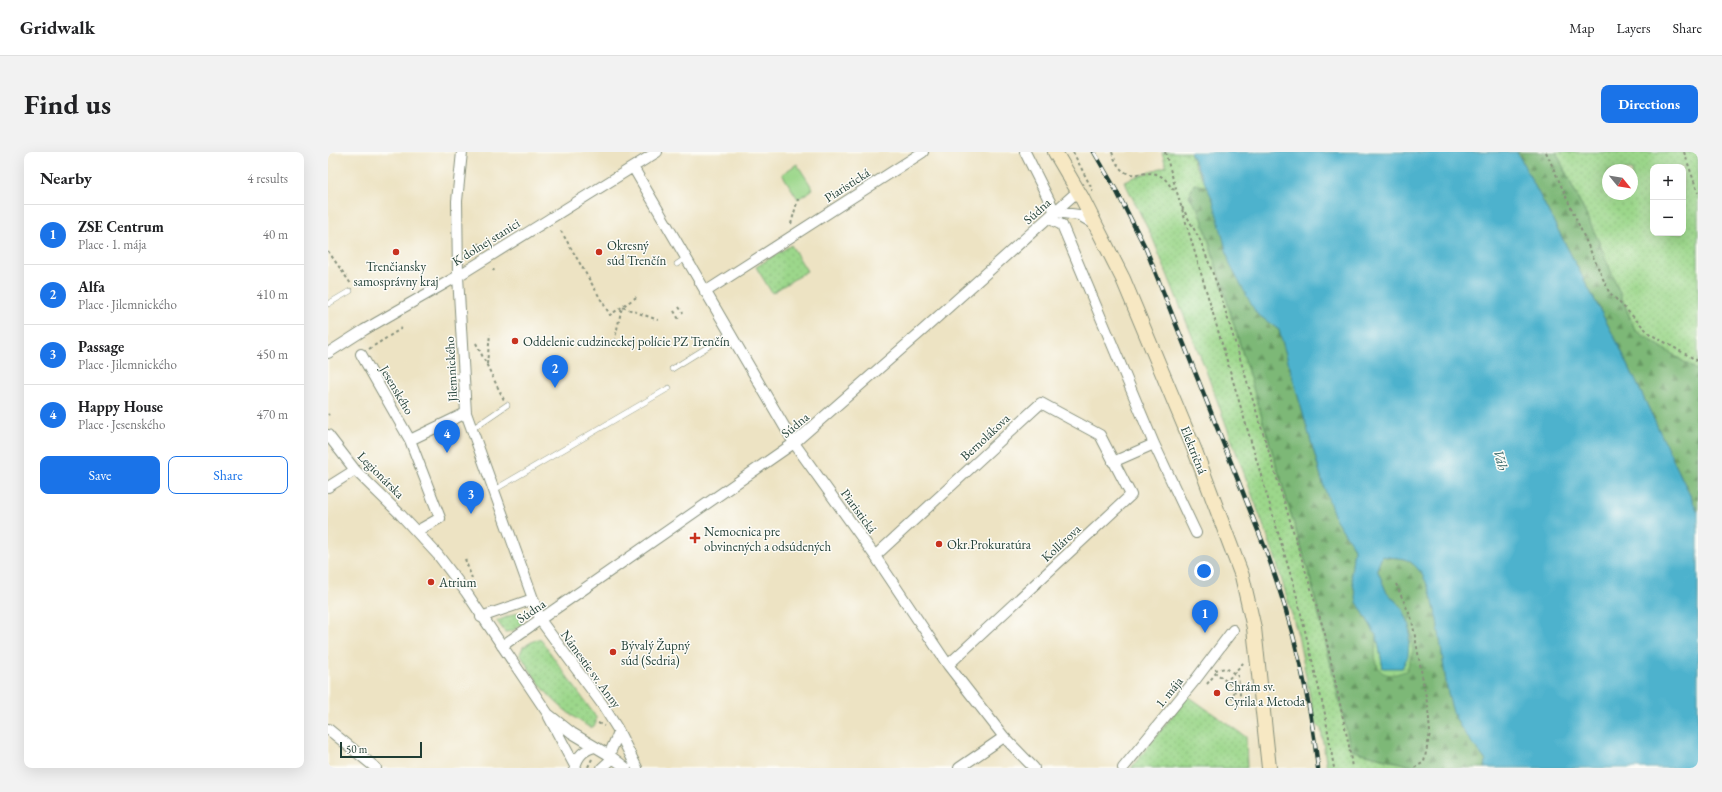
<!DOCTYPE html>
<html lang="en">
<head>
<meta charset="utf-8">
<style>
  body { margin:0; font-family:"EB Garamond",serif; background:#f2f2f2; color:#202124 }
  .controls { position:absolute; right:12px; top:12px; display:grid; overflow:hidden; border-radius:8px; box-shadow:0 4px 16px #0002 }
  .controls button { width:36px; height:36px; display:grid; place-items:center; padding:0; border:0; border-bottom:1px solid #e0e0e0; background:#fff; color:#202124; font:20px sans-serif }
  .compass { position:absolute; left:1274px; top:12px; width:36px; height:36px; border-radius:50%; background:#fff; box-shadow:0 4px 16px #0002; rotate:120deg }
  .scale { position:absolute; left:12px; bottom:10px; width:82px; box-sizing:border-box; padding-left:4px; border:2px solid #1f3d34; border-top:0; font-size:11px; line-height:14px; white-space:nowrap; color:#1f3d34; -webkit-text-stroke:3px #fdfcf7; paint-order:stroke }
  .you { position:absolute; left:876px; top:419px; width:14px; height:14px; margin:-10px; border:3px solid #fff; border-radius:50%; background:#1a73e8; box-shadow:0 0 0 6px #1a73e833 }
  .badge { display:grid; place-items:center; width:26px; height:26px; border-radius:50%; background:#1a73e8; color:#fff; font-size:13px; font-weight:700 }
  .pin { position:absolute; translate:-50% -33px; filter:drop-shadow(0 1px 2px #0008) }
  .pin::after { content:''; position:absolute; top:21px; width:14px; height:12px; background:inherit; clip-path:polygon(0 0,100% 0,50% 100%) }
  .list { margin:0; padding:0; list-style:none }
  h2 { display:flex; justify-content:space-between; align-items:center; height:52px; margin:0; padding:0 16px; font-size:17px }
  h2 small { font-size:13px; font-weight:400; color:#757577 }
  .list li { display:grid; grid-template-columns:26px 1fr auto; gap:12px; align-items:center; box-sizing:border-box; height:60px; padding:0 16px; border-top:1px solid #e0e0e0 }
  .list b { display:block; font-size:15px; white-space:nowrap }
  .list p { margin:0; font-size:13px; white-space:nowrap; color:#757577 }
  .list em { font-size:13px; font-style:normal; color:#757577 }
  .actions { display:flex; gap:8px; padding:12px 16px }
  .actions a { flex:1; padding:9px 0; border:1px solid #1a73e8; border-radius:8px; text-align:center; font-size:14px; color:#1a73e8 }
  .actions .main { background:#1a73e8; color:#fff }
  .map { position:relative; flex:none; width:1370px; height:616px; overflow:hidden; border-radius:8px }
  header { display:flex; align-items:center; gap:24px; box-sizing:border-box; height:56px; padding:0 20px; background:#fff; border-bottom:1px solid #e0e0e0 }
  header strong { font-size:19px }
  nav { display:flex; gap:22px; margin-inline-start:auto; font-size:14px }
  .intro { display:flex; align-items:center; justify-content:space-between; box-sizing:border-box; height:96px; padding:0 24px }
  h1 { margin:0; font-size:28px }
  .button { padding:10px 18px; border-radius:8px; background:#1a73e8; color:#fff; font-size:14px; font-weight:700 }
  main { display:flex; gap:24px; padding:0 24px }
  aside { flex:1; background:#fff; border-radius:8px; box-shadow:0 4px 16px #0002 }
  .map>svg:first-child { display:block }
  .green { fill:url(#green-dots); stroke:#5e8a60; fill-rule:evenodd }
  .forest { fill:url(#forest-firs); stroke:#4e7a56 }
  .wetland { fill:url(#wetland-marsh); stroke:#5e8a60 }
  .pitch { fill:#9cd78b; stroke:#5e8a60 }
  .water { fill:#4eb2cd; stroke:#367880 }
  .lines { fill:none; stroke-linecap:round; stroke-linejoin:round }
  .service-casing { stroke:#86907c; stroke-width:6 }
  .minor-casing { stroke:#86907c; stroke-width:12 }
  .secondary-casing { stroke:#86907c; stroke-width:16 }
  .path { stroke:#86907c; stroke-width:2; stroke-dasharray:3 3; stroke-linecap:butt }
  .service { stroke:#fff; stroke-width:5 }
  .minor { stroke:#fff; stroke-width:10 }
  .secondary { stroke:#f7e8c3; stroke-width:14 }
  .rail-casing { stroke:#1f3d34; stroke-width:4.5 }
  .rail { stroke:#fdfcf7; stroke-width:3; stroke-dasharray:9; stroke-linecap:butt }
  .poi-dot { fill:#c8321e; stroke:#fdfcf7; stroke-width:1.5 }
  .labels { text-anchor:middle; dominant-baseline:central; stroke-width:3; stroke-linejoin:round; paint-order:stroke }
  .street-label { font-size:13px; fill:#1f3d34; stroke:#fdfcf7 }
  .poi-label { font-size:13px; fill:#1f3d34; stroke:#fdfcf7; text-anchor:start }
  .water-label { font-size:14px; font-style:italic; fill:#2d6062; stroke:#fdfcf7 }
</style>
</head>
<body>
<header>
<strong>Gridwalk</strong>
<nav><a>Map</a><a>Layers</a><a>Share</a></nav>
</header>
<div class="intro"><h1>Find us</h1><a class="button">Directions</a></div>
<main>
<aside>
<h2>Nearby<small>4 results</small></h2>
<ul class="list">
<li><span class="badge">1</span><div><b>ZSE Centrum</b><p>Place · 1. mája</p></div><em>40 m</em></li>
<li><span class="badge">2</span><div><b>Alfa</b><p>Place · Jilemnického</p></div><em>410 m</em></li>
<li><span class="badge">3</span><div><b>Passage</b><p>Place · Jilemnického</p></div><em>450 m</em></li>
<li><span class="badge">4</span><div><b>Happy House</b><p>Place · Jesenského</p></div><em>470 m</em></li>
</ul>
<div class="actions"><a class="main">Save</a><a>Share</a></div>
</aside>
<div class="map">
<svg width="1370" height="616" viewBox="0 0 1370 616">
  <defs>
    <pattern id="green-dots" width="8" height="8" patternUnits="userSpaceOnUse"><rect width="8" height="8" fill="#9cd78b"/><path d="M2 2h.1M6 6h.1" fill="none" stroke="#86b979" stroke-width="1.8" stroke-linecap="round"/></pattern>
    <pattern id="forest-firs" width="22" height="20" patternUnits="userSpaceOnUse"><rect width="22" height="20" fill="#7db877"/><path d="M5 1l3.5 6h-7zM16 11l3.5 6h-7z" fill="#669762"/></pattern>
    <pattern id="wetland-marsh" width="20" height="14" patternUnits="userSpaceOnUse"><rect width="20" height="14" fill="#9cd78b"/><path d="M1 5h8M5 5V1M11 12h8M15 12V8" fill="none" stroke="#86b979"/></pattern>
  </defs>
  <rect width="100%" height="100%" fill="#fdfcf7"/>
  <filter id="ink" filterUnits="userSpaceOnUse"><feTurbulence type="fractalNoise" baseFrequency=".025" numOctaves="2"/><feDisplacementMap in="SourceGraphic" scale="8" xChannelSelector="R" yChannelSelector="G"/><feConvolveMatrix kernelMatrix="1 2 1 2 8 2 1 2 1" color-interpolation-filters="sRGB"/></filter>
  <filter id="wash" filterUnits="userSpaceOnUse"><feTurbulence type="fractalNoise" baseFrequency=".012" numOctaves="4" result="noise"/><feDisplacementMap in="SourceGraphic" scale="16" xChannelSelector="R" yChannelSelector="G"/><feGaussianBlur stdDeviation="0.9" result="paint"/><feColorMatrix in="noise" values="0 0 0 0 0 0 0 0 0 0 0 0 0 0 0 0 0 1.4 0 .05"/><feComposite in="paint" operator="in"/></filter>
  <g filter="url(#wash)">
    <rect width="100%" height="100%" fill="#ede3c3"/>
    <path class="green" d="M 834,0 L 862,0 L 867,14 L 880,35 L 866,32 L 861,44 L 872,60 L 982,425 L 1023,598 L 1092,616 L 999,616 L 993,577 L 987,571 L 970,483 L 946,402 L 877,216 L 825,87 L 796,29 L 838,14 Z
      M 1228,0 L 1370,0 L 1370,219 L 1307,178 L 1270,88 ZM 1325,15 L 1355,15 L 1355,81 L 1325,81 ZM 1280,18 L 1304,18 L 1304,42 L 1280,42 Z
      M 463,93 L 479,119 L 444,141 L 428,115 Z
      M 191,460 L 195,472 L 184,479 L 177,480 L 169,469 Z
      M 209,487 L 213,488 L 268,565 L 268,571 L 265,575 L 261,575 C 225,552 214,538 192,502 L 195,495 Z
      M 860,544 L 918,585 L 919,616 L 803,616 Z"/>
    <path class="forest" d="M 1189,0 L 1228,0 L 1270,88 L 1307,178 L 1370,219 L 1370,360 L 1293,198 Z
      M 866,32 L 880,35 L 928,161 L 951,178 L 996,335 L 1007,366 L 1026,396 L 1023,422 L 1029,450 L 1049,485 L 1074,456 L 1058,439 L 1049,417 L 1054,404 C 1061,406 1074,405 1081,409 C 1118,431 1109,528 1128,567 C 1135,582 1149,596 1158,609 L 1157,616 L 1092,616 L 1023,598 L 982,425 L 872,60 L 861,44 Z"/>
    <path class="wetland" d="M 1082,474 L 1085,498 L 1079,518 C 1048,533 1044,509 1049,485 L 1055,516 L 1082,492 Z"/>
    <path class="pitch" d="M 469,12 L 485,37 L 470,47 L 454,22 Z"/>
    <path class="water" d="M 862,0 L 1189,0 L 1293,198 L 1370,360 L 1370,616 L 1157,616 L 1158,609 C 1149,596 1135,582 1128,567 C 1109,527 1118,432 1081,409 C 1075,405 1061,406 1054,404 L 1049,417 L 1058,439 L 1074,456 L 1082,474 L 1080,504 L 1074,516 L 1055,516 L 1049,485 L 1029,450 L 1023,422 L 1026,396 L 1007,366 L 996,335 L 951,178 L 928,161 L 902,113 L 885,48 Z"/>
  </g>
  <g filter="url(#ink)">
    <g class="lines">
      <g class="service-casing">
        <path id="service" d="M 349,112 L 358,106
          M 0,152 L 22,139
          M 344,217 L 402,181
          M 125,224 L 136,225
          M 144,277 L 179,253
          M 166,338 L 341,236"/>
      </g>
      <g class="minor-casing">
        <path id="minor" d="M 134,0 L 129,49 L 130,124 L 138,261 L 213,469 L 274,552 L 289,576 L 309,616
          M 697,0 L 727,60
          M 305,15 L 466,291 L 547,404 L 620,513 L 676,585 L 706,616
          M 727,60 L 751,63 L 768,73
          M 720,66 L 734,73 L 826,292 L 868,381
          M 377,140 L 595,0
          M 0,201 L 36,178 L 130,124 L 329,0
          M 33,202 L 82,288 L 112,366 L 89,379
          M 0,283 L 27,318 L 72,362 L 110,403 L 138,440 L 220,562 L 244,581 L 281,603 L 298,616
          M 82,288 L 138,261
          M 785,310 L 826,292
          M 0,335 L 27,318
          M 547,404 L 713,251 L 772,283 L 803,343 L 620,513
          M 153,465 L 205,447
          M 174,494 L 466,291 L 595,178 L 750,39
          M 221,565 L 248,616
          M 0,577 L 48,616
          M 281,603 L 291,580
          M 247,615 C 250,603 256,598 267,595
          M 274,616 L 285,606
          M 631,616 L 676,585
          M 795,616 L 868,527 L 905,478"/>
      </g>
      <g class="secondary-casing">
        <path id="secondary" d="M 727,0 L 754,46 L 795,127 L 867,299 L 914,424 L 926,476 L 941,616"/>
      </g>
      <path class="path" d="M 745,0 L 765,39
        M 784,0 C 799,46 824,0 844,37 L 848,38
        M 837,0 L 968,441 L 997,562 L 1006,616
        M 1218,0 L 1281,140 L 1322,182 L 1370,209
        M 1356,0 L 1370,41
        M 854,55 L 873,90 L 890,135 L 997,482 L 1021,594 L 1024,616
        M 463,72 L 470,47
        M 233,79 L 282,163 L 310,144
        M 150,91 L 153,96
        M 0,99 L 23,132
        M 165,117 L 166,119
        M 351,155 L 355,161
        M 346,159 L 352,169
        M 148,191 L 176,248
        M 285,195 L 294,155 L 330,168
        M 41,197 L 74,176
        M 159,212 L 162,182
        M 0,263 L 1,262
        M 137,407 L 146,432
        M 1068,432 L 1084,468 L 1100,556 L 1102,581 L 1096,610 L 1086,616
        M 887,518 L 898,516 L 910,524 L 913,551
        M 897,531 L 916,510
        M 879,532 L 888,521 L 908,537 L 904,545 L 913,552
        M 910,555 L 919,544
        M 270,571 L 276,574
        M 260,615 L 264,607"/>
      <use href="#service" class="service"/>
      <use href="#minor" class="minor"/>
      <use href="#secondary" class="secondary"/>
      <g class="rail-casing">
        <path id="rail" d="M 766,0 L 789,40 L 818,97 L 939,401 C 964,470 982,543 990,616"/>
      </g>
      <use href="#rail" class="rail"/>
    </g>
  </g>
  <g class="poi-dot">
    <circle cx="68" cy="100" r="4"/>
    <circle cx="271" cy="100" r="4"/>
    <circle cx="187" cy="189" r="4"/>
    <path d="M365 380h4v4h4v4h-4v4h-4v-4h-4v-4h4z"/>
    <circle cx="611" cy="392" r="4"/>
    <circle cx="103" cy="430" r="4"/>
    <circle cx="285" cy="500" r="4"/>
    <circle cx="889" cy="541" r="4"/>
  </g>
  <g class="labels">
    <g class="street-label">
      <text transform="translate(519 33) rotate(-33)">Piaristická</text>
      <text transform="translate(709 59) rotate(-42)">Súdna</text>
      <text transform="translate(158 90) rotate(-32)">K dolnej stanici</text>
      <text transform="translate(123 217) rotate(-93)">Jilemnického</text>
      <text transform="translate(69 238) rotate(60)">Jesenského</text>
      <text transform="translate(467 273) rotate(-40)">Súdna</text>
      <text transform="translate(657 285) rotate(-43)">Bernolákova</text>
      <text transform="translate(866 298) rotate(68)">Električná</text>
      <text transform="translate(53 323) rotate(45)">Legionárska</text>
      <text transform="translate(531 359) rotate(54)">Piaristická</text>
      <text transform="translate(733 391) rotate(-43)">Kollárova</text>
      <text transform="translate(203 459) rotate(-34)">Súdna</text>
      <text transform="translate(263 517) rotate(54)">Námestie sv. Anny</text>
      <text transform="translate(841 540) rotate(-51)">1. mája</text>
    </g>
    <g class="poi-label">
      <text x="279" y="93">Okresný<tspan x="279" dy="15">súd Trenčín</tspan></text>
      <text x="68" y="114" text-anchor="middle">Trenčiansky<tspan x="68" dy="15">samosprávny kraj</tspan></text>
      <text x="195" y="189">Oddelenie cudzineckej polície PZ Trenčín</text>
      <text x="376" y="379">Nemocnica pre<tspan x="376" dy="15">obvinených a odsúdených</tspan></text>
      <text x="619" y="392">Okr.Prokuratúra</text>
      <text x="111" y="430">Atrium</text>
      <text x="293" y="493">Bývalý Župný<tspan x="293" dy="15">súd (Sedria)</tspan></text>
      <text x="897" y="534">Chrám sv.<tspan x="897" dy="15">Cyrila a Metoda</tspan></text>
    </g>
    <g class="water-label">
      <text transform="translate(1173 308) rotate(75)">Váh</text>
    </g>
  </g>
</svg>
<div class="controls">
<button>+</button>
<button>−</button>
</div>
<svg class="compass" viewBox="-18 -18 36 36"><path d="M0-13l5 13h-10z" fill="#e53935"/><path d="M0 13l5-13h-10z" fill="#757577"/></svg>
<div class="scale">50 m</div>
<div class="you"></div>
<div class="pin badge" style="left:877px;top:481px">1</div>
<div class="pin badge" style="left:227px;top:236px">2</div>
<div class="pin badge" style="left:143px;top:362px">3</div>
<div class="pin badge" style="left:119px;top:301px">4</div>
</div>
</main>
</body>
</html>
